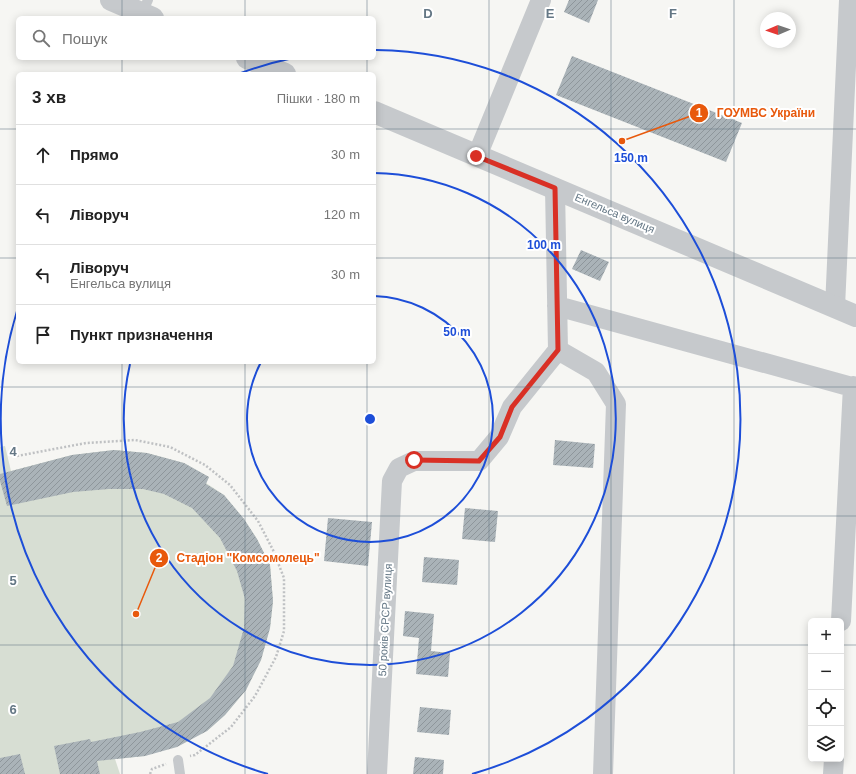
<!DOCTYPE html>
<html lang="uk">
<head>
<meta charset="utf-8">
<style>
  body { margin:0; font-family:Arial,sans-serif; background:#f6f6f6; color:#222 }
  .controls { position:absolute; right:12px; bottom:12px; display:grid; overflow:hidden; border-radius:6px; box-shadow:0 2px 10px #0003 }
  .controls button { width:36px; height:36px; display:grid; place-items:center; padding:0; border:0; border-bottom:1px solid #e0e0e0; background:#fff; color:#222; font:20px sans-serif }
  .compass { position:absolute; left:760px; top:12px; width:36px; height:36px; border-radius:50%; background:#fff; box-shadow:0 2px 10px #0003; rotate:268deg }
  .stop { position:absolute; width:12px; height:12px; margin:-9px; border:3px solid #d93025; border-radius:50%; background:#fff }
  .stop.end { background:#d93025; border-color:#fff; box-shadow:0 1px 4px #0008 }
  .list { margin:0; padding:0; list-style:none }
  h2 { display:flex; justify-content:space-between; align-items:center; height:52px; margin:0; padding:0 16px; font-size:17px }
  h2 small { font-size:13px; font-weight:400; color:#767676 }
  .list li { display:grid; grid-template-columns:26px 1fr auto; gap:12px; align-items:center; box-sizing:border-box; height:60px; padding:0 16px; border-top:1px solid #e0e0e0 }
  .list b { display:block; font-size:15px; white-space:nowrap }
  .list p { margin:0; font-size:13px; white-space:nowrap; color:#767676 }
  .list em { font-size:13px; font-style:normal; color:#767676 }
  .icon { flex:none; width:22px; height:22px; fill:none; stroke:currentColor; stroke-width:2; stroke-linecap:round; stroke-linejoin:round }
  .map { position:relative; flex:none; width:856px; height:774px; overflow:hidden }
  .search { position:absolute; background:#fff; box-shadow:0 2px 10px #0003; left:16px; top:16px; width:360px; height:44px; display:flex; align-items:center; gap:10px; box-sizing:border-box; padding:0 14px; border-radius:6px; color:#767676; font-size:15px }
  .panel { position:absolute; background:#fff; box-shadow:0 2px 10px #0003; left:16px; top:72px; width:360px; height:292px; border-radius:6px }
  .map>svg:first-child { display:block }
  .pitch { fill:#d7ded3 }
  .building { fill:url(#building-hatch) }
  .lines { fill:none; stroke-linecap:round; stroke-linejoin:round }
  .path { stroke:#bfc1c3; stroke-width:2.5; stroke-dasharray:2 2; stroke-linecap:butt }
  .service { stroke:#c6c9cc; stroke-width:10 }
  .minor { stroke:#c6c9cc; stroke-width:20 }
  .tertiary { stroke:#c6c9cc; stroke-width:22 }
  .route { stroke:#d93025; stroke-width:5 }
  .grid { fill:none; stroke:#647785; stroke-width:1; stroke-opacity:0.55 }
  .ring { fill:none; stroke:#1d4ed8; stroke-width:2 }
  .labels { text-anchor:middle; dominant-baseline:central; stroke-width:4; stroke-linejoin:round; paint-order:stroke }
  .street-label { font-size:11px; fill:#647785; stroke:#fff }
  .grid-label { font-size:13px; text-anchor:middle; font-weight:bold; fill:#647785; stroke:#fff; stroke-width:4; stroke-linejoin:round; paint-order:stroke }
  .centre { fill:#1d4ed8; stroke:#fff; stroke-width:2 }
  .ring-label { font-size:12px; text-anchor:middle; font-weight:bold; fill:#1d4ed8; stroke:#fff; stroke-width:4; stroke-linejoin:round; paint-order:stroke }
  .leader { fill:none; stroke:#e8590c; stroke-width:1.5 }
  .callout-dot { fill:#e8590c; stroke:#fff; stroke-width:1.5 }
  .mark-label { font-size:12px; text-anchor:middle; font-weight:bold; fill:#fff }
  .callout-label { font-size:12px; text-anchor:middle; font-weight:bold; fill:#e8590c; stroke:#fff; stroke-width:4; stroke-linejoin:round; paint-order:stroke }
</style>
</head>
<body>
<div class="map">
<svg width="856" height="774" viewBox="0 0 856 774">
  <defs>
    <pattern id="building-hatch" width="6" height="6" patternUnits="userSpaceOnUse"><rect width="6" height="6" fill="#aab3b8"/><path d="M-1 1l2-2M0 6l6-6M5 7l2-2" fill="none" stroke="#8e969b"/></pattern>
  </defs>
  <rect width="100%" height="100%" fill="#f6f6f3"/>
  <path class="pitch" d="M 5,446 L 11,471 L 72,455 L 114,450 L 147,453 L 184,463 L 209,477 L 206,483 L 224,495 L 244,519 L 257,539 L 270,565 L 273,601 L 270,628 L 261,660 L 246,690 L 225,715 L 207,731 L 145,756 L 115,759 L 120,774 L 0,774 L 0,447 Z"/>
  <path class="building" d="M 569,0 L 598,0 L 589,23 L 564,12 Z
    M 572,56 L 742,123 L 726,162 L 556,95 Z
    M 581,250 L 609,262 L 600,281 L 572,269 Z
    M 555,440 L 595,444 L 593,468 L 553,465 Z
    M 114,450 L 147,453 L 184,463 L 209,477 L 206,484 L 224,495 L 244,519 L 257,539 L 270,565 L 273,601 L 270,628 L 261,660 L 246,690 L 225,715 L 207,731 L 177,747 L 145,756 L 97,761 L 100,774 L 60,774 L 54,746 L 90,739 L 91,742 L 140,732 L 178,722 L 210,698 L 233,666 L 244,628 L 245,599 L 237,571 L 220,538 L 192,508 L 164,494 L 143,489 L 109,489 L 73,492 L 7,506 L 0,481 L 0,474 L 72,455 Z
    M 465,508 L 498,511 L 495,542 L 462,539 Z
    M 328,518 L 372,522 L 368,566 L 324,561 Z
    M 424,557 L 459,560 L 457,585 L 422,582 Z
    M 405,611 L 434,614 L 431,651 L 450,653 L 448,677 L 416,674 L 419,638 L 403,636 Z
    M 420,707 L 451,710 L 449,735 L 417,732 Z
    M 20,754 L 25,774 L 0,774 L 0,758 Z
    M 415,757 L 444,760 L 443,774 L 413,774 Z"/>
  <g class="lines">
    <path class="path" d="M 17,456 L 86,443 L 135,440 L 170,447 L 205,465 L 230,485 L 258,521 L 273,550 L 284,578 L 284,631 L 276,657 L 255,696 L 231,727 L 195,755 L 190,756
      M 150,774 L 152,769 L 166,764"/>
    <path class="service" d="M 142,13 L 148,0
      M 178,760 L 180,774"/>
    <path class="minor" d="M 477,156 L 541,0
      M 557,306 L 856,388
      M 835,307 L 849,0
      M 558,350 L 596,372 L 616,404 L 603,774
      M 841,621 L 853,386
      M 377,774 L 392,481 L 399,468 L 414,461 L 479,461 L 499,437 L 512,407 L 558,350 L 555,188
      M 833,774 L 834,759"/>
    <path class="tertiary" d="M 111,0 L 153,18
      M 247,58 L 285,74
      M 374,112 L 856,316"/>
  </g>
  <g class="lines">
    <path class="route" d="M 414,460 L 479,461 L 500,437 L 512,407 L 558,350 L 555,188 L 476,156"/>
  </g>
  <path class="grid" d="M 122,0 L 122,18M 245,0 L 245,18M 367,0 L 367,18M 489,0 L 489,774M 611,0 L 611,774M 734,0 L 734,774M 122,58 L 122,74M 245,58 L 245,74M 367,58 L 367,74M 0,129 L 18,129M 374,129 L 856,129M 0,258 L 18,258M 374,258 L 856,258M 122,362 L 122,774M 245,362 L 245,774M 367,362 L 367,774M 0,387 L 856,387M 0,516 L 856,516M 0,645 L 811,645M 841,645 L 856,645"/>
  <g class="ring">
    <path d="M374 296A123 123 0 1 1 261 362"/>
    <path d="M374 173A246 246 0 1 1 130 364"/>
    <path d="M268 774A369 369 0 0 1 17 311M241 73A369 369 0 0 1 293 58M376 50A369 369 0 0 1 472 774"/>
  </g>
  <g class="labels">
    <g class="street-label">
      <text transform="translate(615 213) rotate(23)">Енгельса вулиця</text>
      <text transform="translate(385 620) rotate(-87)">50 років СРСР вулиця</text>
    </g>
  </g>
  <g class="grid-label">
    <text x="428" y="18">D</text>
    <text x="550" y="18">E</text>
    <text x="673" y="18">F</text>
    <text x="13" y="456">4</text>
    <text x="13" y="585">5</text>
    <text x="13" y="714">6</text>
  </g>
  <circle cx="370" cy="419" r="6" class="centre"/>
  <g class="ring-label">
    <text x="631" y="162">150 m</text>
    <text x="544" y="249">100 m</text>
    <text x="457" y="336">50 m</text>
  </g>
  <path class="leader" d="M622 141L699 113M136 614L159 558"/>
  <g class="callout-dot">
    <circle cx="622" cy="141" r="4"/>
    <circle cx="136" cy="614" r="4"/>
    <circle cx="699" cy="113" r="10"/>
    <circle cx="159" cy="558" r="10"/>
  </g>
  <g class="mark-label">
    <text x="699" y="117">1</text>
    <text x="159" y="562">2</text>
  </g>
  <g class="callout-label">
    <text x="766" y="117">ГОУМВС України</text>
    <text x="248" y="562">Стадіон "Комсомолець"</text>
  </g>
</svg>
<div class="controls">
<button>+</button>
<button>−</button>
<button><svg class="icon" aria-label="locate" viewBox="0 0 24 24"><circle cx="12" cy="12" r="6"/><path d="M12 2v4M12 18v4M2 12h4M18 12h4"/></svg></button>
<button><svg class="icon" aria-label="layers" viewBox="0 0 24 24"><path d="M12 4l9 5-9 5-9-5zM3 14l9 5 9-5"/></svg></button>
</div>
<svg class="compass" viewBox="-18 -18 36 36"><path d="M0-13l5 13h-10z" fill="#e53935"/><path d="M0 13l5-13h-10z" fill="#767676"/></svg>
<div class="stop" style="left:414px;top:460px"></div>
<div class="stop end" style="left:476px;top:156px"></div>
<div class="search"><svg class="icon" aria-label="search" viewBox="0 0 24 24"><circle cx="10" cy="10" r="6"/><path d="M15 15l6 6"/></svg>Пошук</div>
<section class="panel">
<h2>3 хв<small>Пішки · 180 m</small></h2>
<ul class="list">
<li><svg class="icon" aria-label="ahead" viewBox="0 0 24 24"><path d="M12 20V5M6 11l6-6 6 6"/></svg><div><b>Прямо</b></div><em>30 m</em></li>
<li><svg class="icon" aria-label="left" viewBox="0 0 24 24"><path d="M17 20v-9H6M10 6l-5 5 5 5"/></svg><div><b>Ліворуч</b></div><em>120 m</em></li>
<li><svg class="icon" aria-label="left" viewBox="0 0 24 24"><path d="M17 20v-9H6M10 6l-5 5 5 5"/></svg><div><b>Ліворуч</b><p>Енгельса вулиця</p></div><em>30 m</em></li>
<li><svg class="icon" aria-label="arrive" viewBox="0 0 24 24"><path d="M6 21V4h12l-3 4 3 4H6"/></svg><div><b>Пункт призначення</b></div></li>
</ul>
</section>
</div>
</body>
</html>
